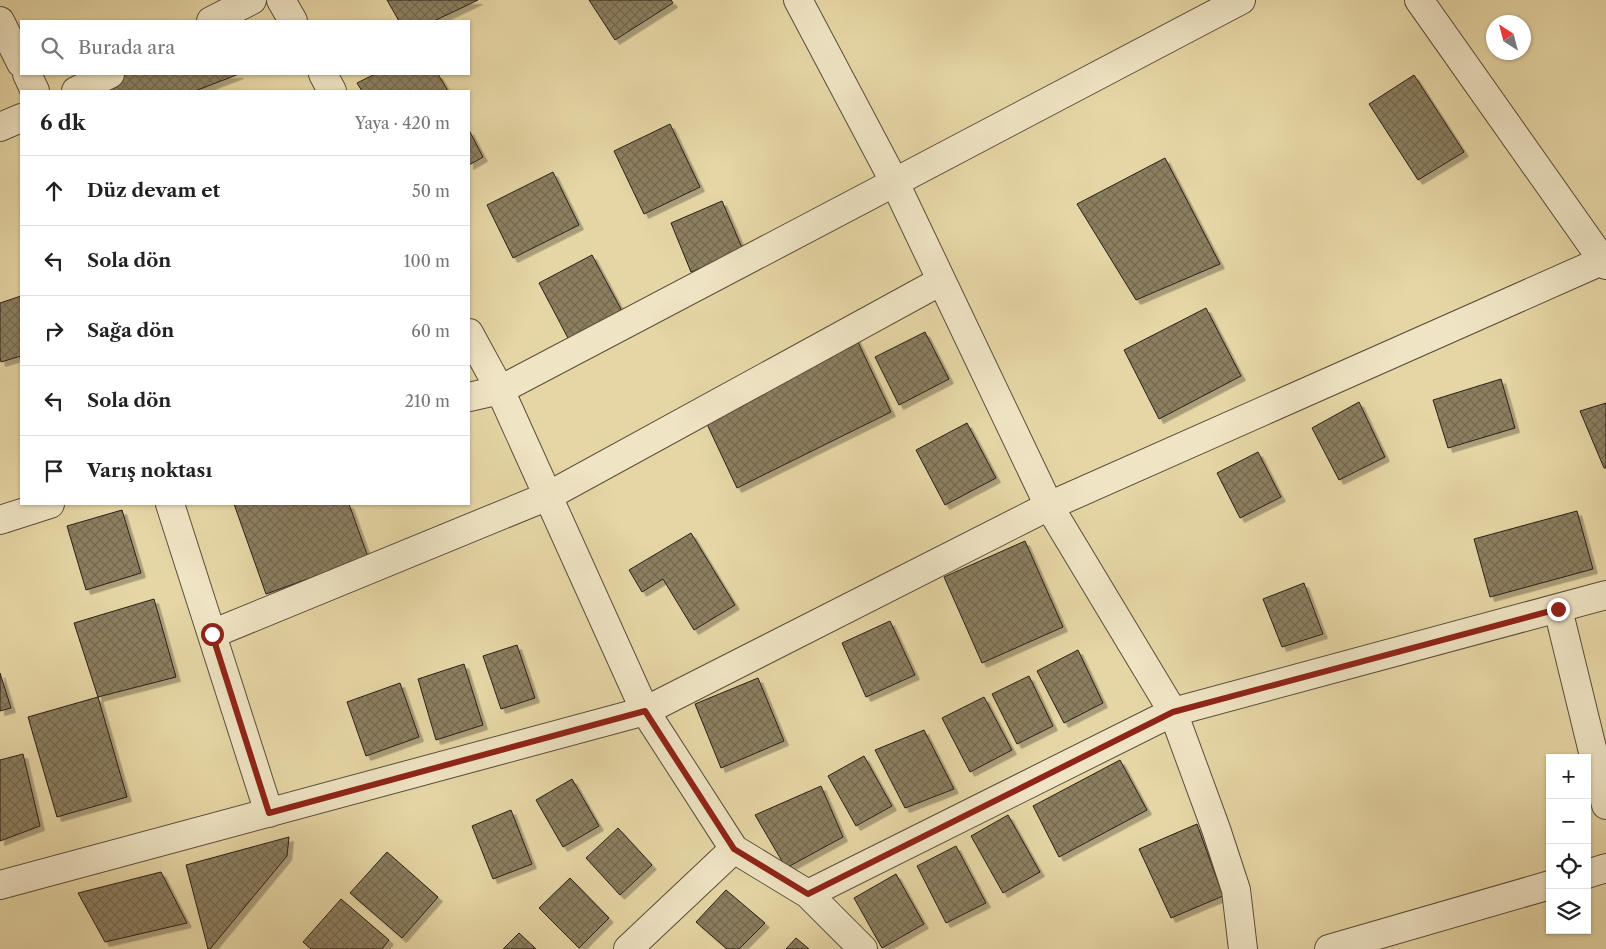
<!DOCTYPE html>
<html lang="tr">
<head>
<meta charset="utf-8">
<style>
  body { margin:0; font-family:"Libre Caslon Text",serif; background:#f2f2f2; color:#222 }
  .controls { position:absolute; right:15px; bottom:15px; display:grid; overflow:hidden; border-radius:0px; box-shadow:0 1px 4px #0004 }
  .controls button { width:45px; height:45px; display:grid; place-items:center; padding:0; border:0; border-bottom:1px solid #e0e0e0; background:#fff; color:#222; font:25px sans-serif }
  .compass { position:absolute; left:1486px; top:15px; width:45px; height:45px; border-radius:50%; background:#fff; box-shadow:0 1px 4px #0004; rotate:324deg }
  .stop { position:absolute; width:15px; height:15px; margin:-11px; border:4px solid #8f2418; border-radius:50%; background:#fff }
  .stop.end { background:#8f2418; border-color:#fff; box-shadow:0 1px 5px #0008 }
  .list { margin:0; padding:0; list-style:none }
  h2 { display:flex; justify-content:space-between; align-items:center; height:65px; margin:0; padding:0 20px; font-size:21px }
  h2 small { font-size:16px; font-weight:400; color:#767676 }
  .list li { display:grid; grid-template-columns:32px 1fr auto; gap:15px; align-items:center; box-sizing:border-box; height:70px; padding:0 20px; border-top:1px solid #e0e0e0 }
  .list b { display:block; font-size:19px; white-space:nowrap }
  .list em { font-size:16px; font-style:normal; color:#767676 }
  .icon { flex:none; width:28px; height:28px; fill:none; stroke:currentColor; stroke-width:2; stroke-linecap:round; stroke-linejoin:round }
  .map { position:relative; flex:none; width:1606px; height:949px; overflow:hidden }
  .search { position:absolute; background:#fff; box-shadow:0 1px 4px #0004; left:20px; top:20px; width:450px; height:55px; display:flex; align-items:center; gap:12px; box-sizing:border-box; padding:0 18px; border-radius:0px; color:#767676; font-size:19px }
  .panel { position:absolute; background:#fff; box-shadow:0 1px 4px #0004; left:20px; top:90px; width:450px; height:415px; border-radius:0px }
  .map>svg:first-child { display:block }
  .building { fill:url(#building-cross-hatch); stroke:#2a2018; filter:url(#shadow) }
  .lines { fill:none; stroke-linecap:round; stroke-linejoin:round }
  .minor-casing { stroke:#594e3b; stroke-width:30 }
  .minor { stroke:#efe4c4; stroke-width:28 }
  .route { stroke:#8f2418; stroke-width:6 }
</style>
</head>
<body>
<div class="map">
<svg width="1606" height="949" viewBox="0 0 1606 949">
  <defs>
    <pattern id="building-cross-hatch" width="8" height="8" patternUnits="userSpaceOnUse" patternTransform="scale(1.25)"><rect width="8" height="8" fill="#8c7f61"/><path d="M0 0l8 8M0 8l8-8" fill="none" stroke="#73684f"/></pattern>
    <filter id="shadow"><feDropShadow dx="4.5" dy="4.5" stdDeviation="0" flood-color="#0004"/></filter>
  </defs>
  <rect width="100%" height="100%" fill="#e6d6a5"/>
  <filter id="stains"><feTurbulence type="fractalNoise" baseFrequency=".004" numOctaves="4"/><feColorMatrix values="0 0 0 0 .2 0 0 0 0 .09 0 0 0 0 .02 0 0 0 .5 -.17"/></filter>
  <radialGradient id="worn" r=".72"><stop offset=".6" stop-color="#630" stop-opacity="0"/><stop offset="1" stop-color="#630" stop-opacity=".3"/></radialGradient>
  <path class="building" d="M 387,0 L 478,0 L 434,21 L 399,21 Z
    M 589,0 L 671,0 L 673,3 L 615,40 Z
    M 126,74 L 239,74 L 195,91 L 81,91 Z
    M 375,74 L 438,74 L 448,91 L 362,91 L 357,83 Z
    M 1414,75 L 1464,152 L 1418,180 L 1369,104 Z
    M 670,124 L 700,187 L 644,214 L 614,151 Z
    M 469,130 L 483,157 L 469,165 Z
    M 1165,158 L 1220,264 L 1136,300 L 1077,204 Z
    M 553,172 L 579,225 L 513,258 L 487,205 Z
    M 722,201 L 743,250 L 691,272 L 671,223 Z
    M 592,255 L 622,311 L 569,340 L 539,283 Z
    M 21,296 L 21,356 L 1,362 L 0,358 L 0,303 Z
    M 1206,308 L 1241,376 L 1159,419 L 1124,350 Z
    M 925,332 L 949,379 L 899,405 L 875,357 Z
    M 855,336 L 891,412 L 737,488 L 705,420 Z
    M 1501,379 L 1515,428 L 1448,448 L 1433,400 Z
    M 1359,402 L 1385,457 L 1339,480 L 1312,428 Z
    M 1606,403 L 1606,468 L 1604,468 L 1580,411 Z
    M 967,423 L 996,478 L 945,505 L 916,450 Z
    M 1258,452 L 1281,497 L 1240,518 L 1217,473 Z
    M 234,504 L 349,504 L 368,557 L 266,594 Z
    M 122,510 L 141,573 L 86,590 L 67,526 Z
    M 1577,511 L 1593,569 L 1490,597 L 1474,539 Z
    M 691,533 L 735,605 L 694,630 L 663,579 L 642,592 L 629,570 Z
    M 1025,541 L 1063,627 L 982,663 L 944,577 Z
    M 1304,583 L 1323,634 L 1282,647 L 1263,599 Z
    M 154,599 L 176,677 L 98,697 L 74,623 Z
    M 890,621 L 915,675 L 866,697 L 842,643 Z
    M 517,645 L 535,698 L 501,709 L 483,656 Z
    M 1078,650 L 1103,703 L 1064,723 L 1037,671 Z
    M 464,664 L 483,725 L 436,740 L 418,679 Z
    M 0,673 L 11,708 L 0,711 Z
    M 1029,676 L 1053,726 L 1017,744 L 992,694 Z
    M 758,678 L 784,741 L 721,768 L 695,704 Z
    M 400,683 L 419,737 L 366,756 L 347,702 Z
    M 98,697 L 127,797 L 57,817 L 28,717 Z
    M 984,697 L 1012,750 L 970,772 L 942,718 Z
    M 924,730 L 954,789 L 905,808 L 875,750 Z
    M 23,754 L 40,826 L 0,841 L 0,760 Z
    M 864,756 L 892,806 L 856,826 L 828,776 Z
    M 1120,760 L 1147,810 L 1059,857 L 1033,806 Z
    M 572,779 L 599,826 L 563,847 L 536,800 Z
    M 821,786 L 843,837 L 786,868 L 755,815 Z
    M 511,810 L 532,864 L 493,879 L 472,826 Z
    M 1008,815 L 1040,872 L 1003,893 L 971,836 Z
    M 1197,824 L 1223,896 L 1171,918 L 1139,849 Z
    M 618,828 L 652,865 L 620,895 L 586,858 Z
    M 289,837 L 287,856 L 210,949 L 208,949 L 186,865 Z
    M 956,846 L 986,903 L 946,923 L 917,866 Z
    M 387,852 L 438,897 L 402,938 L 350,893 Z
    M 161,872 L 187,923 L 105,942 L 78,893 Z
    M 896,874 L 924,924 L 882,948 L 854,898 Z
    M 570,878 L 609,918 L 579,948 L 539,908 Z
    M 726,890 L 765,923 L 739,949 L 727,949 L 696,922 Z
    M 341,899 L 389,940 L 382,949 L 311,949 L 303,942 Z
    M 519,933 L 536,949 L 503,949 Z
    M 796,938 L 809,949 L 786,949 Z"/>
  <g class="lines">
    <g class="minor-casing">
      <path id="minor" d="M 281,0 L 293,21
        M 798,0 L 895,183 L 1049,506 L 1173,712 L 1216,829 L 1236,890 L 1243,949
        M 1419,0 L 1606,265
        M 0,21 L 21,63
        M 211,21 L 252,0
        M 27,74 L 35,91
        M 323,74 L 332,91
        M 76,91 L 110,74
        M 0,127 L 21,118
        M 469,333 L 500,390 L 645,711 L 734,849 L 808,894 L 863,949
        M 469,397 L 500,390 L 1241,0
        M 170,504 L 269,813
        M 0,520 L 50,504
        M 1558,609 L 1606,805
        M 212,634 L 548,496 L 941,281
        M 1587,874 L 1606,868
        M 0,885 L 645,711 L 1049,506 L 1606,259
        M 808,894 L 1173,712 L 1606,595
        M 628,949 L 734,849
        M 1329,949 L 1550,885"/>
    </g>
    <use href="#minor" class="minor"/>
  </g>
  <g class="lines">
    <path class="route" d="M 212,634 L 269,813 L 645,711 L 734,849 L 808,894 L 1173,712 L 1558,609"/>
  </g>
  <rect width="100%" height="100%" filter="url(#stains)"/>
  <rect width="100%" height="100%" fill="url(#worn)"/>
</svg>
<div class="controls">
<button>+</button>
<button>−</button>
<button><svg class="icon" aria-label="locate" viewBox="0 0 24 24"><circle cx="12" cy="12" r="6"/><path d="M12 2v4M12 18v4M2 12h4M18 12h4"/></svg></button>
<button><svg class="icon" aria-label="layers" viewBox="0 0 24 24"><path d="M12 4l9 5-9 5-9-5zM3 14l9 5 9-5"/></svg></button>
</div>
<svg class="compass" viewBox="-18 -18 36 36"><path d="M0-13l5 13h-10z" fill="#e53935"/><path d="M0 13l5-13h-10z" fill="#767676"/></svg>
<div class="stop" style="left:212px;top:634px"></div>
<div class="stop end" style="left:1558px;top:609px"></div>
<div class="search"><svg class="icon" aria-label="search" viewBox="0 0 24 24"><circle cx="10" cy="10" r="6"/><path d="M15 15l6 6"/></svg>Burada ara</div>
<section class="panel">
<h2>6 dk<small>Yaya · 420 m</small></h2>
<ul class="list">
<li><svg class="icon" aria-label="ahead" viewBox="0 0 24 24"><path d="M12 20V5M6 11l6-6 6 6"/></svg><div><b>Düz devam et</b></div><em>50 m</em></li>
<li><svg class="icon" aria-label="left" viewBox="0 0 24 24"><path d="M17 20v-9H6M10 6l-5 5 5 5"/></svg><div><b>Sola dön</b></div><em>100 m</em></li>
<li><svg class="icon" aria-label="right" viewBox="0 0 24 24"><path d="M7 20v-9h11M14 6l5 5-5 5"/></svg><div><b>Sağa dön</b></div><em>60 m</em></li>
<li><svg class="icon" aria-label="left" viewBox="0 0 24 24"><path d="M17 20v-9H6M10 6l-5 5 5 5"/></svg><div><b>Sola dön</b></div><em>210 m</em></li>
<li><svg class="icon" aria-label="arrive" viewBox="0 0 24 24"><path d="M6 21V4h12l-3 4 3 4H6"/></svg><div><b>Varış noktası</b></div></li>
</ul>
</section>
</div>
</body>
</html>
